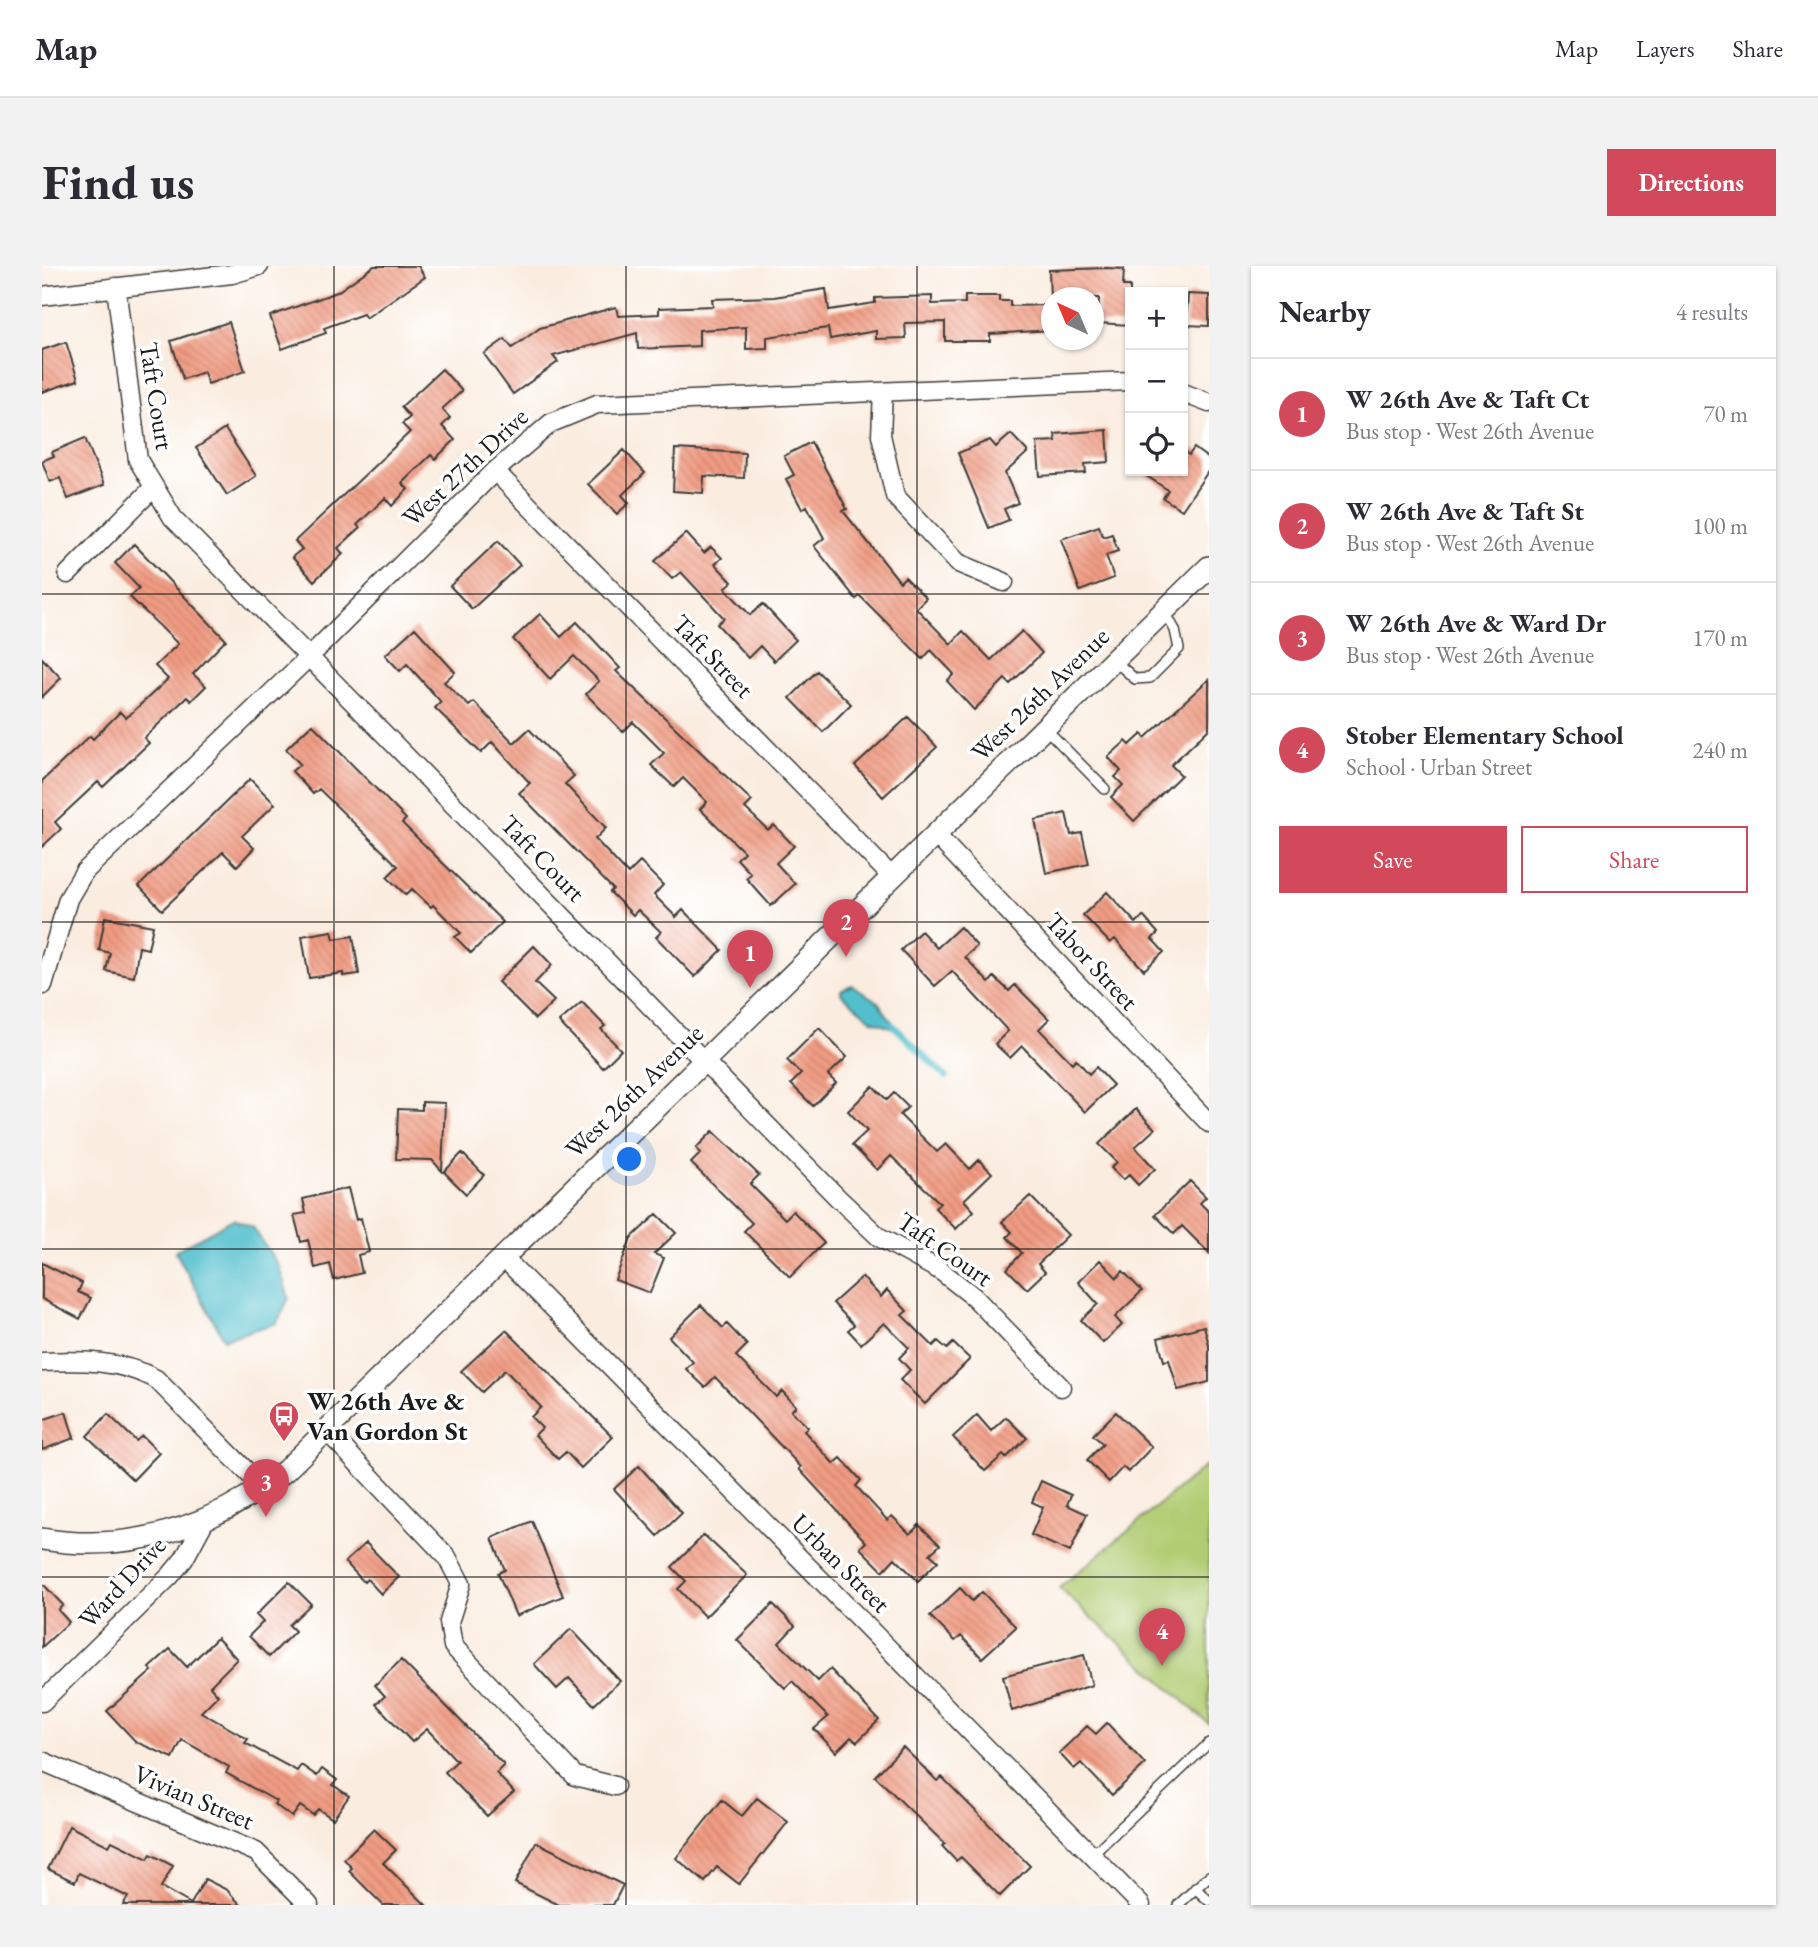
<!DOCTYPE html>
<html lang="en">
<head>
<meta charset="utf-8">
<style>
  body { margin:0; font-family:"EB Garamond",serif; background:#f2f2f3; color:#2b2b33 }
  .controls { position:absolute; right:21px; top:21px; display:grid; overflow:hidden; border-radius:0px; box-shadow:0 2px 5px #0004 }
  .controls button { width:63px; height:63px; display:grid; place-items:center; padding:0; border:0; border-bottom:2px solid #e1e1e2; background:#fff; color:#2b2b33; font:35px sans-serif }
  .compass { position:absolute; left:999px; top:21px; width:63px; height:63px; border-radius:50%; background:#fff; box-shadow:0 2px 5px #0004; rotate:316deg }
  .you { position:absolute; left:588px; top:894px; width:24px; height:24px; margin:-18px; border:5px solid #fff; border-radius:50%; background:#1a73e8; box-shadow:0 0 0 10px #1a73e833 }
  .badge { display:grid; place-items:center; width:46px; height:46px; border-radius:50%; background:#d1495b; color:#fff; font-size:23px; font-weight:700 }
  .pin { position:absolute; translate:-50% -58px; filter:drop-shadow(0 2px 4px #0008) }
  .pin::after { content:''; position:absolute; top:37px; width:24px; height:21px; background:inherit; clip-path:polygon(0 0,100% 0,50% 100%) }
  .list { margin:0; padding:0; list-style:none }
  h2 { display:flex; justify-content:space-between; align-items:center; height:91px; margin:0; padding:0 28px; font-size:30px }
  h2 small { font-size:23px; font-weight:400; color:#7c7c81 }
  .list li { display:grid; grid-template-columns:46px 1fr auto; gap:21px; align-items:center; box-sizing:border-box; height:112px; padding:0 28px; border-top:2px solid #e1e1e2 }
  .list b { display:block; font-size:26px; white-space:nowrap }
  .list p { margin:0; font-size:23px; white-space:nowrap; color:#7c7c81 }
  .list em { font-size:23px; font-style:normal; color:#7c7c81 }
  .actions { display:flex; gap:14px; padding:21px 28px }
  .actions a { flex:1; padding:16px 0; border:2px solid #d1495b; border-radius:0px; text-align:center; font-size:24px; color:#d1495b }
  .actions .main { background:#d1495b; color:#fff }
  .icon { flex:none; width:38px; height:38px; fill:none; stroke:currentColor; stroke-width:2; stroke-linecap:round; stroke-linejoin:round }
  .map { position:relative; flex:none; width:1167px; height:1639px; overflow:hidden; border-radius:0px }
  header { display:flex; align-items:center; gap:42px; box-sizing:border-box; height:98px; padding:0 35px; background:#fff; border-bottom:2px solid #e1e1e2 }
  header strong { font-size:33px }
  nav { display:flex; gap:38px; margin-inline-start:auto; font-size:24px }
  .intro { display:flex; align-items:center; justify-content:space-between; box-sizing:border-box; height:168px; padding:0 42px }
  h1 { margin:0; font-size:49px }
  .button { padding:18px 32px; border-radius:0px; background:#d1495b; color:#fff; font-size:24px; font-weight:700 }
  main { display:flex; gap:42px; padding:0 42px }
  aside { flex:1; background:#fff; border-radius:0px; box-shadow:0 2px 5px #0004 }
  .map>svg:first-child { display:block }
  .pitch { fill:#b1cc72; stroke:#667447; stroke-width:2 }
  .water { fill:#53bfcd; stroke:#386e74; stroke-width:2 }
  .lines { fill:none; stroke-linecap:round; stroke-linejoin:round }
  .stream { stroke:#53bfcd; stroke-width:6 }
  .building { fill:url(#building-back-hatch) }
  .service-casing { stroke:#3d3b39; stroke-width:12 }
  .minor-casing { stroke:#3d3b39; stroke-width:21 }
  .tertiary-casing { stroke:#3d3b39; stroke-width:24 }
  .service { stroke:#fff; stroke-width:9 }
  .minor { stroke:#fff; stroke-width:18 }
  .tertiary { stroke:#fff; stroke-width:21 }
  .grid { fill:none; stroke:#1c1c1c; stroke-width:2; stroke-opacity:0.55 }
  .labels { text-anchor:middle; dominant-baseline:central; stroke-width:7; stroke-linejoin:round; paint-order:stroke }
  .street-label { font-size:26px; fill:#1c1c1c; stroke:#fff }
  .poi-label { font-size:26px; font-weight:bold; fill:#1c1c1c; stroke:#fff; text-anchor:start }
</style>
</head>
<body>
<header>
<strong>Map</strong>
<nav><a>Map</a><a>Layers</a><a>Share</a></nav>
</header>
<div class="intro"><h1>Find us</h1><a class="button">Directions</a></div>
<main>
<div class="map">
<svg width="1167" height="1639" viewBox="0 0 1167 1639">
  <defs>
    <pattern id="building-back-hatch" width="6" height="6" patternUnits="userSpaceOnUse" patternTransform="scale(1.75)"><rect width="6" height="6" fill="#f09b82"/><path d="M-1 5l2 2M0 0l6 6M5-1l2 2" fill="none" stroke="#cd8570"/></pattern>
  </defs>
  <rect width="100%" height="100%" fill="#fff"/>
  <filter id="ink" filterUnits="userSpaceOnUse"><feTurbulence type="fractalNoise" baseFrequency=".0143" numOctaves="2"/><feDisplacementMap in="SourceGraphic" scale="14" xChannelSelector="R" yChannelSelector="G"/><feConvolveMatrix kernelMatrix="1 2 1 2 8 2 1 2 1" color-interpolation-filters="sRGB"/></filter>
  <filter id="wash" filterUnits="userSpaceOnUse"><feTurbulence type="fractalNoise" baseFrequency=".00686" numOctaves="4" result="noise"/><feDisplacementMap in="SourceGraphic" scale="28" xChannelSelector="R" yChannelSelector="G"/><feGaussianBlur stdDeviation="1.57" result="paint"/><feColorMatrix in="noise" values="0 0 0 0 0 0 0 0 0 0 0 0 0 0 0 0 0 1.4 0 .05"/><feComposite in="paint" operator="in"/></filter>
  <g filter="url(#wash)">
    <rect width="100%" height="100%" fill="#faede0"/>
    <path class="pitch" d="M 1167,1197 L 1167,1458 L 1017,1322 Z"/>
    <path class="water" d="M 810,719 L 836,736 L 856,764 L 830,754 L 799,728 L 799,724 Z
      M 191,953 L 211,961 L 237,1001 L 247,1032 L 235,1057 L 182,1073 L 133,985 Z"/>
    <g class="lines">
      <path class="stream" d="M 851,759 L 904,811"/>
    </g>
    <g id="blocks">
      <path class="building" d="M 332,0 L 376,0 L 383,11 L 324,52 L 321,48 L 282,62 L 284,67 L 240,83 L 228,50 L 295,26 Z
        M 1065,2 L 1082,3 L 1081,20 L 1088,20 L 1088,59 L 1056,57 L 1057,32 L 1008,32 L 1007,4 Z
        M 784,23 L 787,44 L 833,37 L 833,32 L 890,30 L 890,38 L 923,37 L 923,30 L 957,30 L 957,35 L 968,35 L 968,40 L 1010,39 L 1010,64 L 948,68 L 948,75 L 903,75 L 903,56 L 863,57 L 864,72 L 834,73 L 834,65 L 788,73 L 786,62 L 725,71 L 725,82 L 704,83 L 704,61 L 657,64 L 657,80 L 596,83 L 595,67 L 511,90 L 516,96 L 471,128 L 442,88 L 463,73 L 470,82 L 498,62 L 574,41 L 576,50 L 617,48 L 617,42 L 671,40 L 670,33 L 732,31 Z
        M 1146,28 L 1167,29 L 1167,60 L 1144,59 Z
        M 187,56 L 203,105 L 166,118 L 162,106 L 141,113 L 129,75 Z
        M 24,76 L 36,114 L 0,126 L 0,84 Z
        M 400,103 L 420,125 L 400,143 L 408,152 L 400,160 L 413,174 L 393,193 L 389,189 L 360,217 L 366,223 L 350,240 L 343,232 L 315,259 L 318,262 L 296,282 L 301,288 L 272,315 L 250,291 L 260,283 L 253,275 L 368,166 L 360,158 L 368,151 L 359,141 Z
        M 183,163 L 214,210 L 185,229 L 154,182 Z
        M 1065,164 L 1067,196 L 1043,198 L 1044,207 L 998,210 L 995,176 L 1014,175 L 1013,168 Z
        M 969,168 L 986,186 L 963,207 L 976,237 L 962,243 L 967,254 L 947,262 L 916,187 L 948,174 L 954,181 Z
        M 43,172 L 62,219 L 26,233 L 18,212 L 8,216 L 0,195 L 12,190 L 10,186 Z
        M 769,176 L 805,243 L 801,245 L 858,316 L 863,311 L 884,332 L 874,342 L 909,378 L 921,365 L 949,394 L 980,365 L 1000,387 L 968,418 L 963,413 L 932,444 L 905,415 L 912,408 L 889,384 L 881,393 L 818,330 L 814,333 L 772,280 L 782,272 L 765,240 L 760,243 L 744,213 L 752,209 L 742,190 Z
        M 1152,182 L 1167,193 L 1167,204 L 1140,244 L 1121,232 L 1126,224 L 1097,205 L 1141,205 L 1141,185 L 1147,189 Z
        M 633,183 L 703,187 L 702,212 L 662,210 L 661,227 L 631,225 Z
        M 582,184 L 603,207 L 580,229 L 587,237 L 575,248 L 546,218 Z
        M 1057,260 L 1061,271 L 1070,268 L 1076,285 L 1064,289 L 1072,312 L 1038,325 L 1019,273 Z
        M 644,267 L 662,287 L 669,281 L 680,292 L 673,298 L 690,316 L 683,322 L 708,349 L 721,338 L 754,374 L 732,395 L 718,380 L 706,392 L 675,358 L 682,352 L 639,306 L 630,313 L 613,295 Z
        M 456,275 L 478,299 L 430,343 L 408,320 Z
        M 92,278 L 184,374 L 151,408 L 164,420 L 149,435 L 145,431 L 102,472 L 107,477 L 61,521 L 56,516 L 13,556 L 19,563 L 0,581 L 0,515 L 48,470 L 51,473 L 78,446 L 84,452 L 126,413 L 113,400 L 136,378 L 88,331 L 97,322 L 73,297 Z
        M 498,348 L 519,371 L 535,356 L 578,402 L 574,405 L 710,535 L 703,542 L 726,564 L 732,559 L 752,580 L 734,597 L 753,618 L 729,640 L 704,612 L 709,608 L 695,593 L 702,586 L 658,543 L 665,536 L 641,512 L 632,521 L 609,499 L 622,487 L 591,456 L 581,466 L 544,428 L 557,415 L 532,390 L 508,413 L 471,373 Z
        M 373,362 L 413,406 L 402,416 L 427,440 L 432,436 L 472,477 L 487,463 L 532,510 L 523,518 L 564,562 L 553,573 L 586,608 L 598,596 L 621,619 L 612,629 L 634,651 L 641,644 L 680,684 L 653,711 L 614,671 L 619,666 L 596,644 L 591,649 L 568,626 L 571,623 L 477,527 L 488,517 L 450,476 L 439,487 L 393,442 L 399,436 L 365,398 L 358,405 L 343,389 Z
        M 0,392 L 19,412 L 0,431 Z
        M 775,405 L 809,438 L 781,466 L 748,432 Z
        M 1167,413 L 1167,463 L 1129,499 L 1139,509 L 1092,555 L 1069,531 L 1081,519 L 1073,511 L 1079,505 L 1066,491 L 1084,475 L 1088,479 L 1100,468 L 1103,472 Z
        M 866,451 L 895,481 L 841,531 L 813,500 Z
        M 270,458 L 364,553 L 360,557 L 461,656 L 429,687 L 413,671 L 419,667 L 391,639 L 389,641 L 370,623 L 364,629 L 345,611 L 356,600 L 277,523 L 271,528 L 250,505 L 258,498 L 244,483 Z
        M 208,513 L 233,538 L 200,570 L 212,582 L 195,600 L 181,586 L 120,644 L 97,620 Z
        M 1024,547 L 1029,569 L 1040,567 L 1047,598 L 1004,607 L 993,554 Z
        M 1065,626 L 1094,657 L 1101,650 L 1116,667 L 1110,673 L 1122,686 L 1102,704 L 1073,673 L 1068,677 L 1041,649 Z
        M 63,651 L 111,660 L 106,683 L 97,681 L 92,711 L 64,705 L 68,687 L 57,684 Z
        M 918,661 L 935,680 L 923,691 L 947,717 L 952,711 L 967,725 L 973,719 L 1007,753 L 997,763 L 1030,797 L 1034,793 L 1047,808 L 1054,801 L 1071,819 L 1043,846 L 980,780 L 968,792 L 953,778 L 966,765 L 910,705 L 893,720 L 859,684 L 879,665 L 895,682 Z
        M 290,665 L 292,673 L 311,670 L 317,708 L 301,710 L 301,707 L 267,712 L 260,670 Z
        M 492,680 L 510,699 L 493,717 L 512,735 L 493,753 L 456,716 Z
        M 540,736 L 563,760 L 559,763 L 579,784 L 561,802 L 517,756 Z
        M 777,762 L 805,791 L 786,809 L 794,817 L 771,840 L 749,818 L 759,808 L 745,794 Z
        M 831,820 L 845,834 L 852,827 L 866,841 L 858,849 L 895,886 L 904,878 L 928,903 L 937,894 L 950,907 L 922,934 L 932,945 L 914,963 L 893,942 L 898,937 L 849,890 L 835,904 L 810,879 L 825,865 L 806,845 Z
        M 380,836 L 403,837 L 400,905 L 390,894 L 354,893 L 356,843 L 380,844 Z
        M 1094,843 L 1113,863 L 1093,881 L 1113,903 L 1096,919 L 1087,909 L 1081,914 L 1069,902 L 1075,896 L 1057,878 Z
        M 671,865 L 717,909 L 708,918 L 743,953 L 751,945 L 782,977 L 748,1011 L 702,965 L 710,957 L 649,897 L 659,887 L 654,882 Z
        M 420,887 L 442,909 L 424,928 L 402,906 Z
        M 1148,915 L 1164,931 L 1158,937 L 1167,946 L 1167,987 L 1140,960 L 1132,968 L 1113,949 Z
        M 306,922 L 314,954 L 319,952 L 327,986 L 316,989 L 320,1007 L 292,1014 L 288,998 L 273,1002 L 266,974 L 259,976 L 252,949 L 264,947 L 261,933 Z
        M 988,930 L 1026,969 L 996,998 L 1003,1006 L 985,1023 L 965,1003 L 980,987 L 965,971 L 970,966 L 960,956 Z
        M 615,948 L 634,967 L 612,988 L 622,992 L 608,1027 L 573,1014 L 589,972 Z
        M 1058,994 L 1075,1012 L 1081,1005 L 1100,1025 L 1073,1051 L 1080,1059 L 1061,1077 L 1039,1054 L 1056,1038 L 1036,1016 Z
        M 0,997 L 40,1017 L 36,1026 L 49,1032 L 38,1053 L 0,1033 Z
        M 820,1011 L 839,1031 L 845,1024 L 865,1045 L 860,1049 L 891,1080 L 896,1075 L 905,1083 L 911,1077 L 928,1093 L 883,1138 L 858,1114 L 868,1104 L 857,1092 L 867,1082 L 842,1057 L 819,1078 L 806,1064 L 812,1059 L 791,1037 Z
        M 659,1039 L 681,1062 L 685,1058 L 705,1079 L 694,1090 L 734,1131 L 740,1125 L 754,1140 L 749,1145 L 766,1161 L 762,1165 L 792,1198 L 799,1192 L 819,1214 L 814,1220 L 845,1254 L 850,1250 L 868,1268 L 877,1259 L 898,1279 L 888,1288 L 896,1295 L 876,1315 L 853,1292 L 841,1305 L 818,1282 L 824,1276 L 757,1203 L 759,1201 L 673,1111 L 663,1121 L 644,1103 L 651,1096 L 627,1071 Z
        M 1162,1060 L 1167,1079 L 1167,1116 L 1136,1124 L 1127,1094 L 1122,1095 L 1116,1072 Z
        M 464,1064 L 571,1171 L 539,1202 L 524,1186 L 516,1193 L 493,1169 L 500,1162 L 489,1151 L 499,1141 L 463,1104 L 440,1126 L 419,1105 Z
        M 24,1146 L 32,1172 L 0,1184 L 0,1154 Z
        M 1074,1146 L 1110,1181 L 1086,1206 L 1081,1201 L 1067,1216 L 1045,1194 L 1061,1178 L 1051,1169 Z
        M 66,1148 L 94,1175 L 100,1170 L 117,1187 L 91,1214 L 45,1170 Z
        M 935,1149 L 949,1165 L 964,1151 L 985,1172 L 964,1192 L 961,1189 L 943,1205 L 911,1171 Z
        M 597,1200 L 640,1247 L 616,1270 L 572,1223 Z
        M 999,1215 L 1029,1229 L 1025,1239 L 1045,1248 L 1028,1286 L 989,1269 L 1001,1241 L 990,1236 Z
        M 490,1255 L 521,1330 L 474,1350 L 456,1307 L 463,1304 L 450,1272 Z
        M 662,1269 L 705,1309 L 663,1351 L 636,1323 L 644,1315 L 630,1301 Z
        M 324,1277 L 357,1311 L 339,1328 L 325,1313 L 322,1316 L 303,1296 Z
        M 247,1316 L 269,1338 L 247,1359 L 253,1365 L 227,1391 L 207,1370 L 221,1356 L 214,1349 Z
        M 0,1317 L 21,1339 L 16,1344 L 27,1356 L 0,1381 Z
        M 918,1322 L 930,1335 L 940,1326 L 974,1361 L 940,1392 L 919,1370 L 913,1375 L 888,1350 Z
        M 731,1338 L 753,1360 L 737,1377 L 776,1415 L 788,1403 L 837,1454 L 815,1476 L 809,1471 L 794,1486 L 772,1463 L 786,1451 L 750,1415 L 743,1422 L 695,1374 Z
        M 529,1363 L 578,1415 L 552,1439 L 527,1412 L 515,1423 L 492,1398 Z
        M 175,1372 L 195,1393 L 168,1420 L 176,1429 L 159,1446 L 206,1473 L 203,1477 L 255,1505 L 259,1499 L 275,1510 L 280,1503 L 295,1514 L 291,1519 L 307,1530 L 291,1553 L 276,1543 L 271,1549 L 258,1540 L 250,1551 L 232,1538 L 234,1535 L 184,1507 L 187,1501 L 140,1474 L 131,1492 L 94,1476 L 65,1445 L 110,1405 L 107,1402 L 128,1383 L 145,1401 Z
        M 1042,1389 L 1050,1419 L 970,1445 L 961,1410 Z
        M 359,1394 L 462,1499 L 454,1507 L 472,1526 L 445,1550 L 403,1506 L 415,1495 L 385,1463 L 370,1476 L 334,1438 L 343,1430 L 333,1419 Z
        M 1065,1457 L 1103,1498 L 1070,1529 L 1039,1497 L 1032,1503 L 1017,1487 L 1045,1460 L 1054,1468 Z
        M 861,1481 L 895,1515 L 900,1511 L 988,1600 L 958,1630 L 919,1591 L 914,1595 L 900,1580 L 903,1578 L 833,1510 Z
        M 715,1532 L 746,1556 L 697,1618 L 675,1601 L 663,1616 L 634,1592 L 680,1534 L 700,1550 Z
        M 27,1560 L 67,1580 L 70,1575 L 106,1593 L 109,1588 L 131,1600 L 119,1621 L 149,1638 L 163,1613 L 185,1624 L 199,1639 L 81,1639 L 86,1631 L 37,1607 L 33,1616 L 6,1603 Z
        M 332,1563 L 354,1584 L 341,1597 L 384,1639 L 341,1639 L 307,1605 L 310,1602 L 302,1593 Z
        M 494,1576 L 581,1619 L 571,1639 L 517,1639 L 473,1617 Z"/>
    </g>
  </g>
  <g filter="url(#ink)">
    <use href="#blocks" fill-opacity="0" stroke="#3d3b39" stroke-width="2"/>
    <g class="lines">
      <g class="service-casing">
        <path id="service" d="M 1073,395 L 1093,413 L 1108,412 L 1137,383 L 1133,364 L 1123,346
          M 1003,462 L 1063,523
          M 1050,1589 L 1167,1477
          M 1153,1622 L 1167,1635
          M 1136,1639 L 1167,1610"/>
      </g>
      <g class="minor-casing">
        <path id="minor" d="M 74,21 L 96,194 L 131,252 L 795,931 L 837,971 L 899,1005 L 932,1031 L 1019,1121
          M 0,30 L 190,8 L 217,0
          M 841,126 L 839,169 L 853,230 L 916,297 L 962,316
          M 1141,127 L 1167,137
          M 453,205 L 850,611
          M 26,308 L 111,222
          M 894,569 L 1167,857
          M 1,719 L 26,633 L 42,606 L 268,390 L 453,205 L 509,157 L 555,138 L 1088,115
          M 461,991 L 1099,1639
          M 0,1096 C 39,1094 78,1094 114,1113 L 221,1222
          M 285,1165 L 405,1291 L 419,1318 L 407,1356 L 411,1380 L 533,1510 L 573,1520
          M 0,1436 L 128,1310 L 142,1293 L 162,1256
          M 0,1495 L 214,1586 L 267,1639"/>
      </g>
      <g class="tertiary-casing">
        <path id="tertiary" d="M 0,1273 C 90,1288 172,1260 243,1205 L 1167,301"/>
      </g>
      <use href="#service" class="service"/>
      <use href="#minor" class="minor"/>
      <use href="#tertiary" class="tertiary"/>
    </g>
  </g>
  <path class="grid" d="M 292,0 L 292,1639M 584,0 L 584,1639M 875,0 L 875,1639M 0,328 L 1167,328M 0,656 L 1167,656M 0,983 L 1167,983M 0,1311 L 1167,1311"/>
  <defs>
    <g id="bus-pin" transform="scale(1.575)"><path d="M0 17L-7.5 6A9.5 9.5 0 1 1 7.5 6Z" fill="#d1495b" stroke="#fff"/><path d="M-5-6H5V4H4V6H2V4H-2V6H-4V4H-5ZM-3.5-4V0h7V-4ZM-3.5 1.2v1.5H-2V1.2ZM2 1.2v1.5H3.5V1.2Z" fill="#fff"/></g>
  </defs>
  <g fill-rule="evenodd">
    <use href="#bus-pin" x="242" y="1150"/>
  </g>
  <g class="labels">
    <g class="street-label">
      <text transform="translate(115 130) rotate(81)">Taft Court</text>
      <text transform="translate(423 201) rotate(-43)">West 27th Drive</text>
      <text transform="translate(671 390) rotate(46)">Taft Street</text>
      <text transform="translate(998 428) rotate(-44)">West 26th Avenue</text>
      <text transform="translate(501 592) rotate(46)">Taft Court</text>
      <text transform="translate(1050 695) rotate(47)">Tabor Street</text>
      <text transform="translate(592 825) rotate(-44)">West 26th Avenue</text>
      <text transform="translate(903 983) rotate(35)">Taft Court</text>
      <text transform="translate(799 1297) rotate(45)">Urban Street</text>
      <text transform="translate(80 1316) rotate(-47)">Ward Drive</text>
      <text transform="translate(152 1531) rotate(23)">Vivian Street</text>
    </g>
    <g class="poi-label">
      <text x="265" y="1135">W 26th Ave &amp;<tspan x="265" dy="30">Van Gordon St</tspan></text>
    </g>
  </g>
</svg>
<div class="controls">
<button>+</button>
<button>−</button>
<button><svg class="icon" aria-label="locate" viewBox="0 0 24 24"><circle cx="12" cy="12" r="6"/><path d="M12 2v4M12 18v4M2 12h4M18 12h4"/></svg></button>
</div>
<svg class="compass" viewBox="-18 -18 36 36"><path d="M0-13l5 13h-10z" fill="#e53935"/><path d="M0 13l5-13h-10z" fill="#7c7c81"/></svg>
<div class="you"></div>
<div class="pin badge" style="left:708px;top:722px">1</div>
<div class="pin badge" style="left:804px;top:691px">2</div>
<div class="pin badge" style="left:224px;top:1251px">3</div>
<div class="pin badge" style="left:1120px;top:1400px">4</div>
</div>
<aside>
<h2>Nearby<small>4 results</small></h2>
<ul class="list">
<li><span class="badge">1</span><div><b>W 26th Ave &amp; Taft Ct</b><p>Bus stop · West 26th Avenue</p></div><em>70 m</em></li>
<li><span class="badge">2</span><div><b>W 26th Ave &amp; Taft St</b><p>Bus stop · West 26th Avenue</p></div><em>100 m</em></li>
<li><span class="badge">3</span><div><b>W 26th Ave &amp; Ward Dr</b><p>Bus stop · West 26th Avenue</p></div><em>170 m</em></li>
<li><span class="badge">4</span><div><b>Stober Elementary School</b><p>School · Urban Street</p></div><em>240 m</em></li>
</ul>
<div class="actions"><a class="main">Save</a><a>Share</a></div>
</aside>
</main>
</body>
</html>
